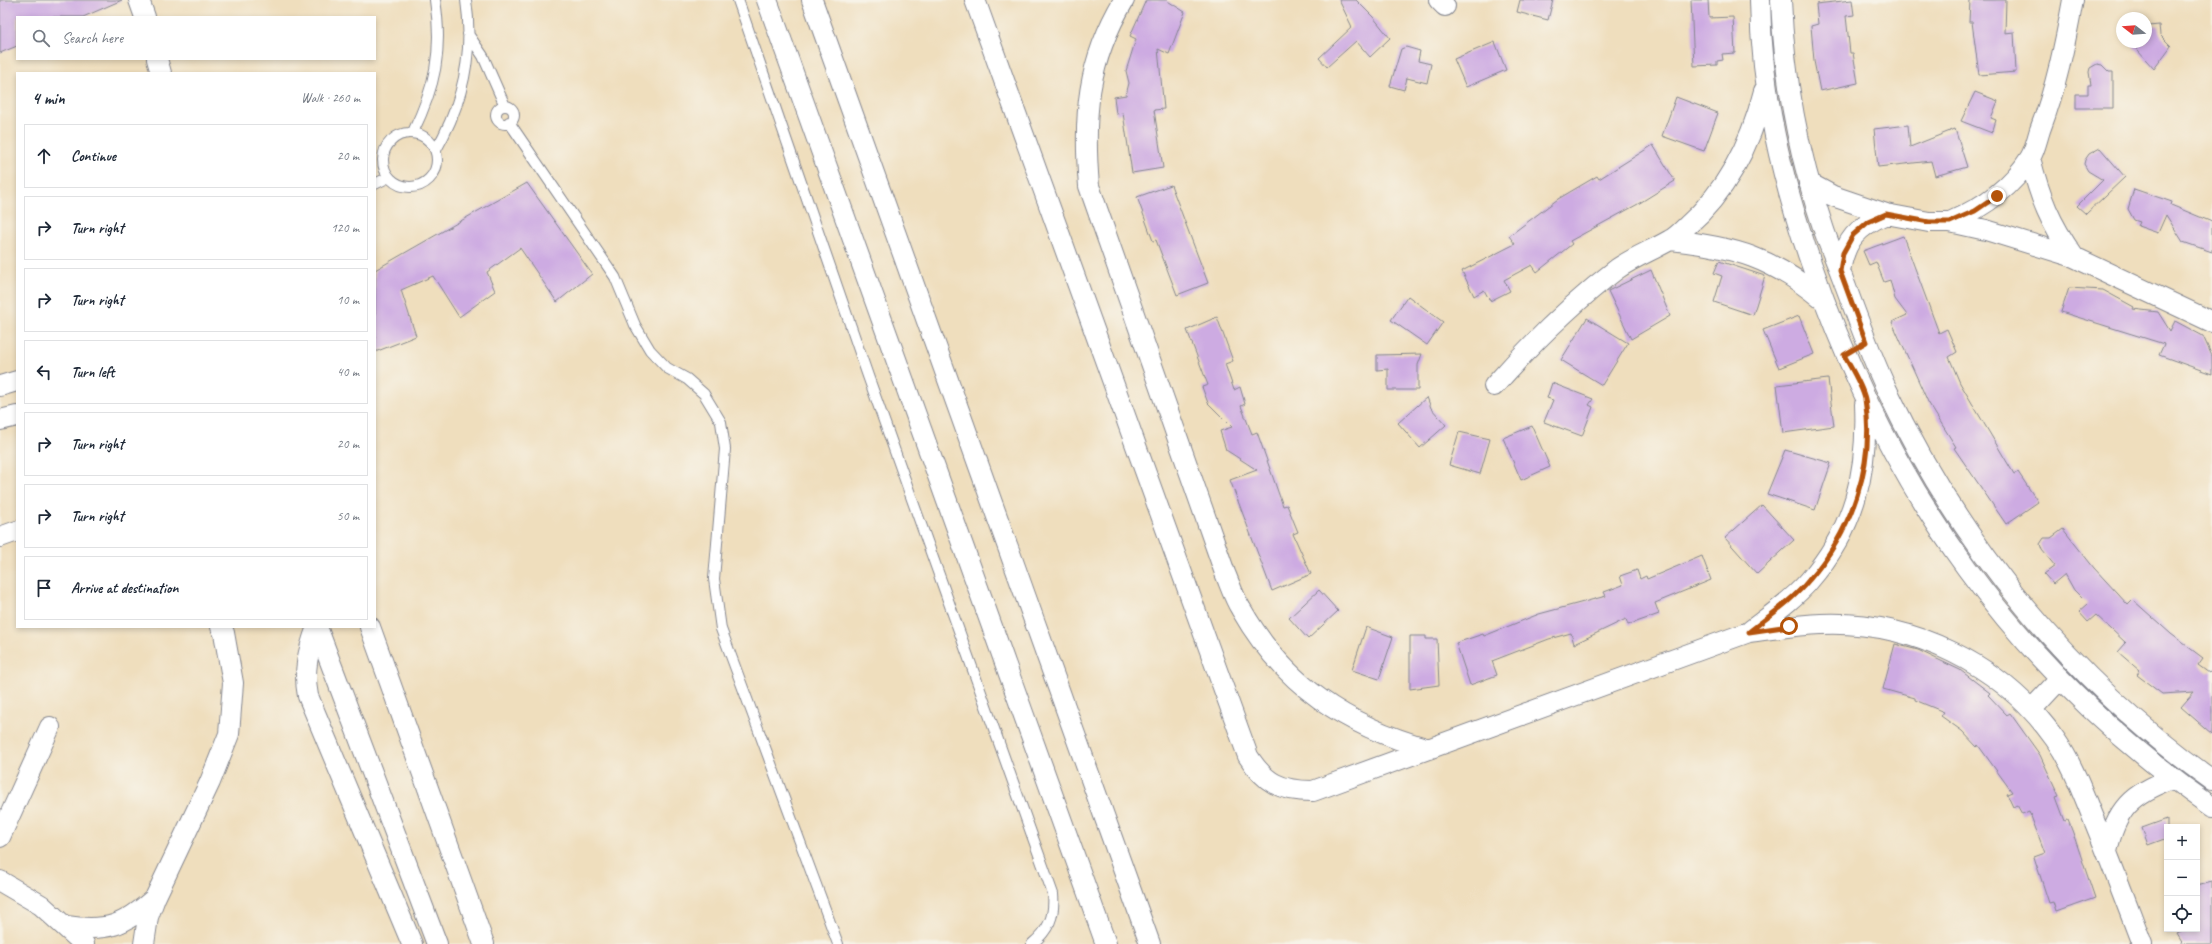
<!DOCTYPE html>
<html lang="en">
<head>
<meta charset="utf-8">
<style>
  body { margin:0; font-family:Caveat,sans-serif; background:#f6f6f7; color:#1f2937 }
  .controls { position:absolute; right:12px; bottom:12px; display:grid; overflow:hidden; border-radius:0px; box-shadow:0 2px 6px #0003 }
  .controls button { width:36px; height:36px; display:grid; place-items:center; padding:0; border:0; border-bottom:1px solid #e0e1e3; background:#fff; color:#1f2937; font:20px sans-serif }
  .compass { position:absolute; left:2116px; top:12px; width:36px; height:36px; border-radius:50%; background:#fff; box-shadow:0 2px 6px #0003; rotate:287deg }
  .stop { position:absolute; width:12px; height:12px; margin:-9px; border:3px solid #b45309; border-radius:50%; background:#fff }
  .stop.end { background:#b45309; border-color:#fff; box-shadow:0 1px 4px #0008 }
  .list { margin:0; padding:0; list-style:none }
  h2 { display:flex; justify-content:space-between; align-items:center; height:52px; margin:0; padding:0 16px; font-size:17px }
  h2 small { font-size:13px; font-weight:400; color:#747a83 }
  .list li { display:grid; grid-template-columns:26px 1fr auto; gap:12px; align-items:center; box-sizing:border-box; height:64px; margin:0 8px 8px; padding:0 8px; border:1px solid #e0e1e3; border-radius:0px }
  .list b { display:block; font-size:15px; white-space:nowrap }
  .list em { font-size:13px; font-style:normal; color:#747a83 }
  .icon { flex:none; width:22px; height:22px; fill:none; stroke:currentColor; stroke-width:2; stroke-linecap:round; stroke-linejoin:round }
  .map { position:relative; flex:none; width:2212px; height:944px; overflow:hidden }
  .search { position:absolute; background:#fff; box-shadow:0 2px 6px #0003; left:16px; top:16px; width:360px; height:44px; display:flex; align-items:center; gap:10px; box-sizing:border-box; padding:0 14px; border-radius:0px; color:#747a83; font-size:15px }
  .panel { position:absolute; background:#fff; box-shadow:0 2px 6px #0003; left:16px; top:72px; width:360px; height:556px; border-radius:0px }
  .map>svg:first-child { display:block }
  .building { fill:#cdabe2 }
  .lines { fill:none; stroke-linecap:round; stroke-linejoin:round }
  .lane-casing { stroke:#85868e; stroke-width:12 }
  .street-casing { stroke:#85868e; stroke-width:22 }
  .lane { stroke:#fff; stroke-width:10 }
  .street { stroke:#fff; stroke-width:20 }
  .route { stroke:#b45309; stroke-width:5 }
</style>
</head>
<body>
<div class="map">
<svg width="2212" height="944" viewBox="0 0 2212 944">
  <rect width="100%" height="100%" fill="#f7f3e8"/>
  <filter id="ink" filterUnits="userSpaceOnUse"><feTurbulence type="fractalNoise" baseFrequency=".025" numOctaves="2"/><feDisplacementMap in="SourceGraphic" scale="8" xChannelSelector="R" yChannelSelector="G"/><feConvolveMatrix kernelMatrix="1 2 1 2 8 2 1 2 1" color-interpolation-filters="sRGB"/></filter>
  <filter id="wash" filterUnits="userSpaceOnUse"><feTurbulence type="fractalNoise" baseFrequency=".012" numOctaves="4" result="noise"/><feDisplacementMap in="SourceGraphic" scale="16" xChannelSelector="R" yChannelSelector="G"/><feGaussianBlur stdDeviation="0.9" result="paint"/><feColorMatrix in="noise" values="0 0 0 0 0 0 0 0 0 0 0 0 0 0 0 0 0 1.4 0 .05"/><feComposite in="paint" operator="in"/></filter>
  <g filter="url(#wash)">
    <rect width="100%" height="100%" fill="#efdebd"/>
    <g id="blocks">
      <path class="building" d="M 0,0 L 122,0 L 83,17 L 17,17 L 17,46 L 0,53 Z
        M 1146,0 L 1166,0 L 1185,12 L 1169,54 L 1158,49 L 1164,109 L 1154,110 L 1163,168 L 1132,173 L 1123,113 L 1116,114 L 1114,97 L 1126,95 L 1129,83 L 1126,71 L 1136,39 L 1130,36 Z
        M 1339,0 L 1356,0 L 1373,17 L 1390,38 L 1370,57 L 1356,41 L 1327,67 L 1319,58 L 1352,27 Z
        M 1520,0 L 1553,0 L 1548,20 L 1517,12 Z
        M 1691,0 L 1708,0 L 1709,18 L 1733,17 L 1735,53 L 1722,54 L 1723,60 L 1717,61 L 1717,65 L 1694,66 Z
        M 1852,0 L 1854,15 L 1846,16 L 1850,53 L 1853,53 L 1858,83 L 1820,91 L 1814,61 L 1811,26 L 1818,24 L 1816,4 Z
        M 1970,0 L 2006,0 L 2005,33 L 2014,32 L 2016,72 L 1979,75 L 1972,22 L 1969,22 Z
        M 2146,22 L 2149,26 L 2159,25 L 2160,35 L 2171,46 L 2154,69 L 2130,42 L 2146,42 Z
        M 1495,42 L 1506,70 L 1466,87 L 1454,59 Z
        M 1406,47 L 1420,51 L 1418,61 L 1431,64 L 1427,83 L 1407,78 L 1404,90 L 1390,86 L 1401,49 Z
        M 2097,64 L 2102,65 L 2109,72 L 2113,72 L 2113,108 L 2076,108 L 2076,94 L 2088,94 L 2088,85 L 2091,85 L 2089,72 L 2090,68 Z
        M 1975,92 L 1998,101 L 1991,118 L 1996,120 L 1992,133 L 1961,121 Z
        M 1676,97 L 1718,113 L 1704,151 L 1662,136 Z
        M 1908,125 L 1910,147 L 1955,129 L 1967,167 L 1935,176 L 1931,161 L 1878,167 L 1874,129 Z
        M 1653,145 L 1675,181 L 1638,204 L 1570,241 L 1572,244 L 1537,272 L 1532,265 L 1504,280 L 1510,291 L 1490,301 L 1484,290 L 1474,296 L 1462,271 L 1515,244 L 1509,236 L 1558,199 L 1597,176 L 1599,179 Z
        M 2100,148 L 2125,177 L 2086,214 L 2077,206 L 2103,180 L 2088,171 L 2084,164 L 2085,160 L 2089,154 Z
        M 527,183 L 592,274 L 557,302 L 520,248 L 487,272 L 495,291 L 459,317 L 433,276 L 401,290 L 416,336 L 375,352 L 375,270 Z
        M 1171,185 L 1208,283 L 1177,295 L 1156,240 L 1153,241 L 1137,197 Z
        M 2134,189 L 2172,202 L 2171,205 L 2212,222 L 2212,252 L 2183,242 L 2166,215 L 2158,233 L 2138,226 L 2140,222 L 2134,220 L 2128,209 Z
        M 1903,236 L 1939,333 L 1947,329 L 1957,352 L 1949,357 L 1960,383 L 2014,474 L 2018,472 L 2038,502 L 2006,524 L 1954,448 L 1956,447 L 1928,402 L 1892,322 L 1907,315 L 1895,299 L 1890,280 L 1884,282 L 1876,262 L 1869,265 L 1863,251 Z
        M 1719,261 L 1765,276 L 1753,315 L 1714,302 L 1722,276 L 1714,273 Z
        M 1651,270 L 1670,316 L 1631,339 L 1608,291 Z
        M 2069,288 L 2103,290 L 2134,307 L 2133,309 L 2158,312 L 2170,331 L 2175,321 L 2203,336 L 2212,356 L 2212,374 L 2159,355 L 2164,344 L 2061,312 Z
        M 1408,296 L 1443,322 L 1427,345 L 1391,320 Z
        M 1799,316 L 1814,354 L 1779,368 L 1763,330 Z
        M 1217,317 L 1233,361 L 1225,364 L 1234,390 L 1240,387 L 1245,404 L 1241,406 L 1252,434 L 1257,432 L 1283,506 L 1287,505 L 1298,532 L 1293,534 L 1311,574 L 1272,591 L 1230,480 L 1257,470 L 1226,450 L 1220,431 L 1232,427 L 1208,403 L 1202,387 L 1208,385 L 1187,330 Z
        M 1587,318 L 1628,343 L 1602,385 L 1561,360 Z
        M 1422,354 L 1418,365 L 1418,390 L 1388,390 L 1388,369 L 1377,370 L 1377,355 Z
        M 1828,379 L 1834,426 L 1783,433 L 1777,385 Z
        M 1552,383 L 1593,399 L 1589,405 L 1593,407 L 1582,436 L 1544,422 L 1553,400 L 1547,398 Z
        M 1427,397 L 1431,408 L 1446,425 L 1420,448 L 1398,423 Z
        M 1532,426 L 1550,467 L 1521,480 L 1503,438 Z
        M 1459,432 L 1490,439 L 1480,474 L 1449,465 Z
        M 1785,450 L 1831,463 L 1815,510 L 1767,494 Z
        M 1762,505 L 1794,540 L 1757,574 L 1725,538 Z
        M 2063,529 L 2094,568 L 2128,605 L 2133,600 L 2171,634 L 2203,658 L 2198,665 L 2209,673 L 2212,670 L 2212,734 L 2181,707 L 2194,692 L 2162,694 L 2137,675 L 2140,671 L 2118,652 L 2126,643 L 2096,615 L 2088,622 L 2079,612 L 2088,604 L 2074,590 L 2065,574 L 2053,584 L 2044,574 L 2055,566 L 2042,550 L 2040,544 L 2044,538 L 2051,538 Z
        M 1702,556 L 1711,580 L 1655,603 L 1659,614 L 1628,625 L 1626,619 L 1574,644 L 1571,633 L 1549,639 L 1492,661 L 1497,675 L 1470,685 L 1456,643 L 1483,634 L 1484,636 L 1539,614 L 1606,596 L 1604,592 L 1623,585 L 1620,576 L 1637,570 L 1640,579 L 1646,576 L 1647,579 Z
        M 1319,590 L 1338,611 L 1308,639 L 1289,618 Z
        M 1366,627 L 1393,637 L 1379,679 L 1352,670 Z
        M 1410,636 L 1426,636 L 1426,639 L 1437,639 L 1439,685 L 1410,689 Z
        M 1895,644 L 1918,650 L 1960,670 L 1990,693 L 1988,695 L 2007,715 L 2010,713 L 2040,755 L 2059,796 L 2056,797 L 2065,821 L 2068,820 L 2073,833 L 2095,898 L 2056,912 L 2053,902 L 2049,903 L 2034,857 L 2045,853 L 2029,811 L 2022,814 L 2017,805 L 2013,807 L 2007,794 L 2012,792 L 1978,745 L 1977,747 L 1962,731 L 1941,716 L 1944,712 L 1915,700 L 1915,698 L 1883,689 Z
        M 2167,819 L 2167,838 L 2148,845 L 2142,828 Z
        M 2212,882 L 2212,944 L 2183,944 L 2177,934 L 2187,929 L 2197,929 L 2197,886 Z"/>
    </g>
  </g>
  <g filter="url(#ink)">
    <use href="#blocks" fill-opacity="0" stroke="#85868e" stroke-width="1"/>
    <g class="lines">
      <g class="lane-casing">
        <path id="lane" d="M 738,0 L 868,376 L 1053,894 C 1055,916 1049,930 1032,944
          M 468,34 L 483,56 L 505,106
          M496 115a9 9 0 1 1 18 0a9 9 0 1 1-18 0Z
          M 509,122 L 615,277 L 635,325 L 650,350 L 667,368 L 687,379 L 704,394 L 721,422 L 725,449 L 714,579 L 721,629 L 838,944
          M 413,132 C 435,87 443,51 435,0
          M383 160a27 27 0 1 1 54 0a27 27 0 1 1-54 0Z
          M 436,150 C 463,103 474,54 466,0
          M 375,184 L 389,177"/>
      </g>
      <g class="street-casing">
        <path id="street" d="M 139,0 L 145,17
          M 767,0 L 1106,944
          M 812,0 L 1150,944
          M 975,0 L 1248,756 C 1265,783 1280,791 1313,791 L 1749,632 C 1773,629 1797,625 1821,624 C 1912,620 2003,665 2055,739 C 2072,763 2082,791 2093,818 C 2110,859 2126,902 2142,944
          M 1124,0 C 1087,62 1083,116 1089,186 L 1225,573 C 1230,585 1234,598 1241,609 C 1284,685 1346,726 1429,749
          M 1439,0 L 1445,6
          M 1760,0 C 1761,92 1781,177 1811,263 C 1888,488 2016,671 2212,807
          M 1781,0 C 1784,77 1798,153 1823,227 C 1828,243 1835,258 1841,274 C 1856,313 1869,352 1887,390 C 1960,545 2072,681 2212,780
          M 157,59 L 161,73
          M 2030,158 C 2040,198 2050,223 2074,257
          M 1809,183 L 1833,196 L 1886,214 L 1929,222 L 1950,222 L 1986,230 L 2074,257 L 2212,322
          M 1950,222 C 1982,208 2011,189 2030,158 C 2035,150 2037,139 2040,130 C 2056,88 2065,44 2073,0
          M 1671,240 C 1735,247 1773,258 1823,300
          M 1840,271 C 1845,240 1857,227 1886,214
          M 0,386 L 17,381
          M 1494,386 C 1532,343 1571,304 1617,269 C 1634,257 1653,250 1670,240 C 1676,237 1682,231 1687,226 C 1727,191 1751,143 1764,91
          M 0,420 L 17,416
          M 0,537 L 17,531
          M 317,627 C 308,651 303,671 308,696 L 412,944
          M 317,627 L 437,944
          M 370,627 L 484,944
          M 1749,632 C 1769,616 1792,601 1809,581 C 1855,528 1868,472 1865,404
          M 2032,709 L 2059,680
          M 0,837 L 50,727
          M 2107,852 C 2115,810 2132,793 2172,779
          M 0,881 L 41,905 L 84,944
          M 66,926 C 107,932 124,926 155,898
          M 144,944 L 148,917 L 155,898 L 210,782 L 229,734 L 233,683 L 224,633 L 221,627"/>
      </g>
      <use href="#lane" class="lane"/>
      <use href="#street" class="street"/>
    </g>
  </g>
  <g class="lines" filter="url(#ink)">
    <path class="route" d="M 1789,626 L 1749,632 C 1769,616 1793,600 1809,580 C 1851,532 1876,464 1865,399 C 1862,385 1851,368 1844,355 L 1866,342 L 1840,271 L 1843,253 L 1853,235 L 1868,222 L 1886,214 L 1929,222 L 1950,222 L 1975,211 L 1997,196"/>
  </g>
</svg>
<div class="controls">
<button>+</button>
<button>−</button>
<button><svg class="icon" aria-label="locate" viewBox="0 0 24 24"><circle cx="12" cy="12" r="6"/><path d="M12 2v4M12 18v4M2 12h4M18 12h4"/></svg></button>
</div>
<svg class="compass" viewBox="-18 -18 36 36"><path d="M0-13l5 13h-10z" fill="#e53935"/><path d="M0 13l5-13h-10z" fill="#747a83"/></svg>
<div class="stop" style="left:1789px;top:626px"></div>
<div class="stop end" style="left:1997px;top:196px"></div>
<div class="search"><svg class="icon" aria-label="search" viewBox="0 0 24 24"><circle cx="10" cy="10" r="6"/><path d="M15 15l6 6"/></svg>Search here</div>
<section class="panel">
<h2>4 min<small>Walk · 260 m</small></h2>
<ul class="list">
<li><svg class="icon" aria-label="ahead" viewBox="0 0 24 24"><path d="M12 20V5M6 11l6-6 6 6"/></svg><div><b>Continue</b></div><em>20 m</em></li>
<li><svg class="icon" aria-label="right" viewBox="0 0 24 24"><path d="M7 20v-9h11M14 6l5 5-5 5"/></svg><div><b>Turn right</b></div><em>120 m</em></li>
<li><svg class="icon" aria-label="right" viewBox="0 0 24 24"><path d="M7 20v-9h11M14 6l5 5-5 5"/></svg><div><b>Turn right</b></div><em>10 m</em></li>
<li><svg class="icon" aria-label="left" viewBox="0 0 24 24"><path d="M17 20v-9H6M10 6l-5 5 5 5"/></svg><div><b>Turn left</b></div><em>40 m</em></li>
<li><svg class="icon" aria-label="right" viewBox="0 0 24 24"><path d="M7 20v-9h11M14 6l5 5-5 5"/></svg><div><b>Turn right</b></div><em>20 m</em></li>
<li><svg class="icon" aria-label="right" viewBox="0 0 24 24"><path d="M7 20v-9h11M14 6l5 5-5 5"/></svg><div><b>Turn right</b></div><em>50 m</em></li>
<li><svg class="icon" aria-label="arrive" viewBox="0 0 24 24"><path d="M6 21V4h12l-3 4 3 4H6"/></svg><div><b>Arrive at destination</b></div></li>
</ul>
</section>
</div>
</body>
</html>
